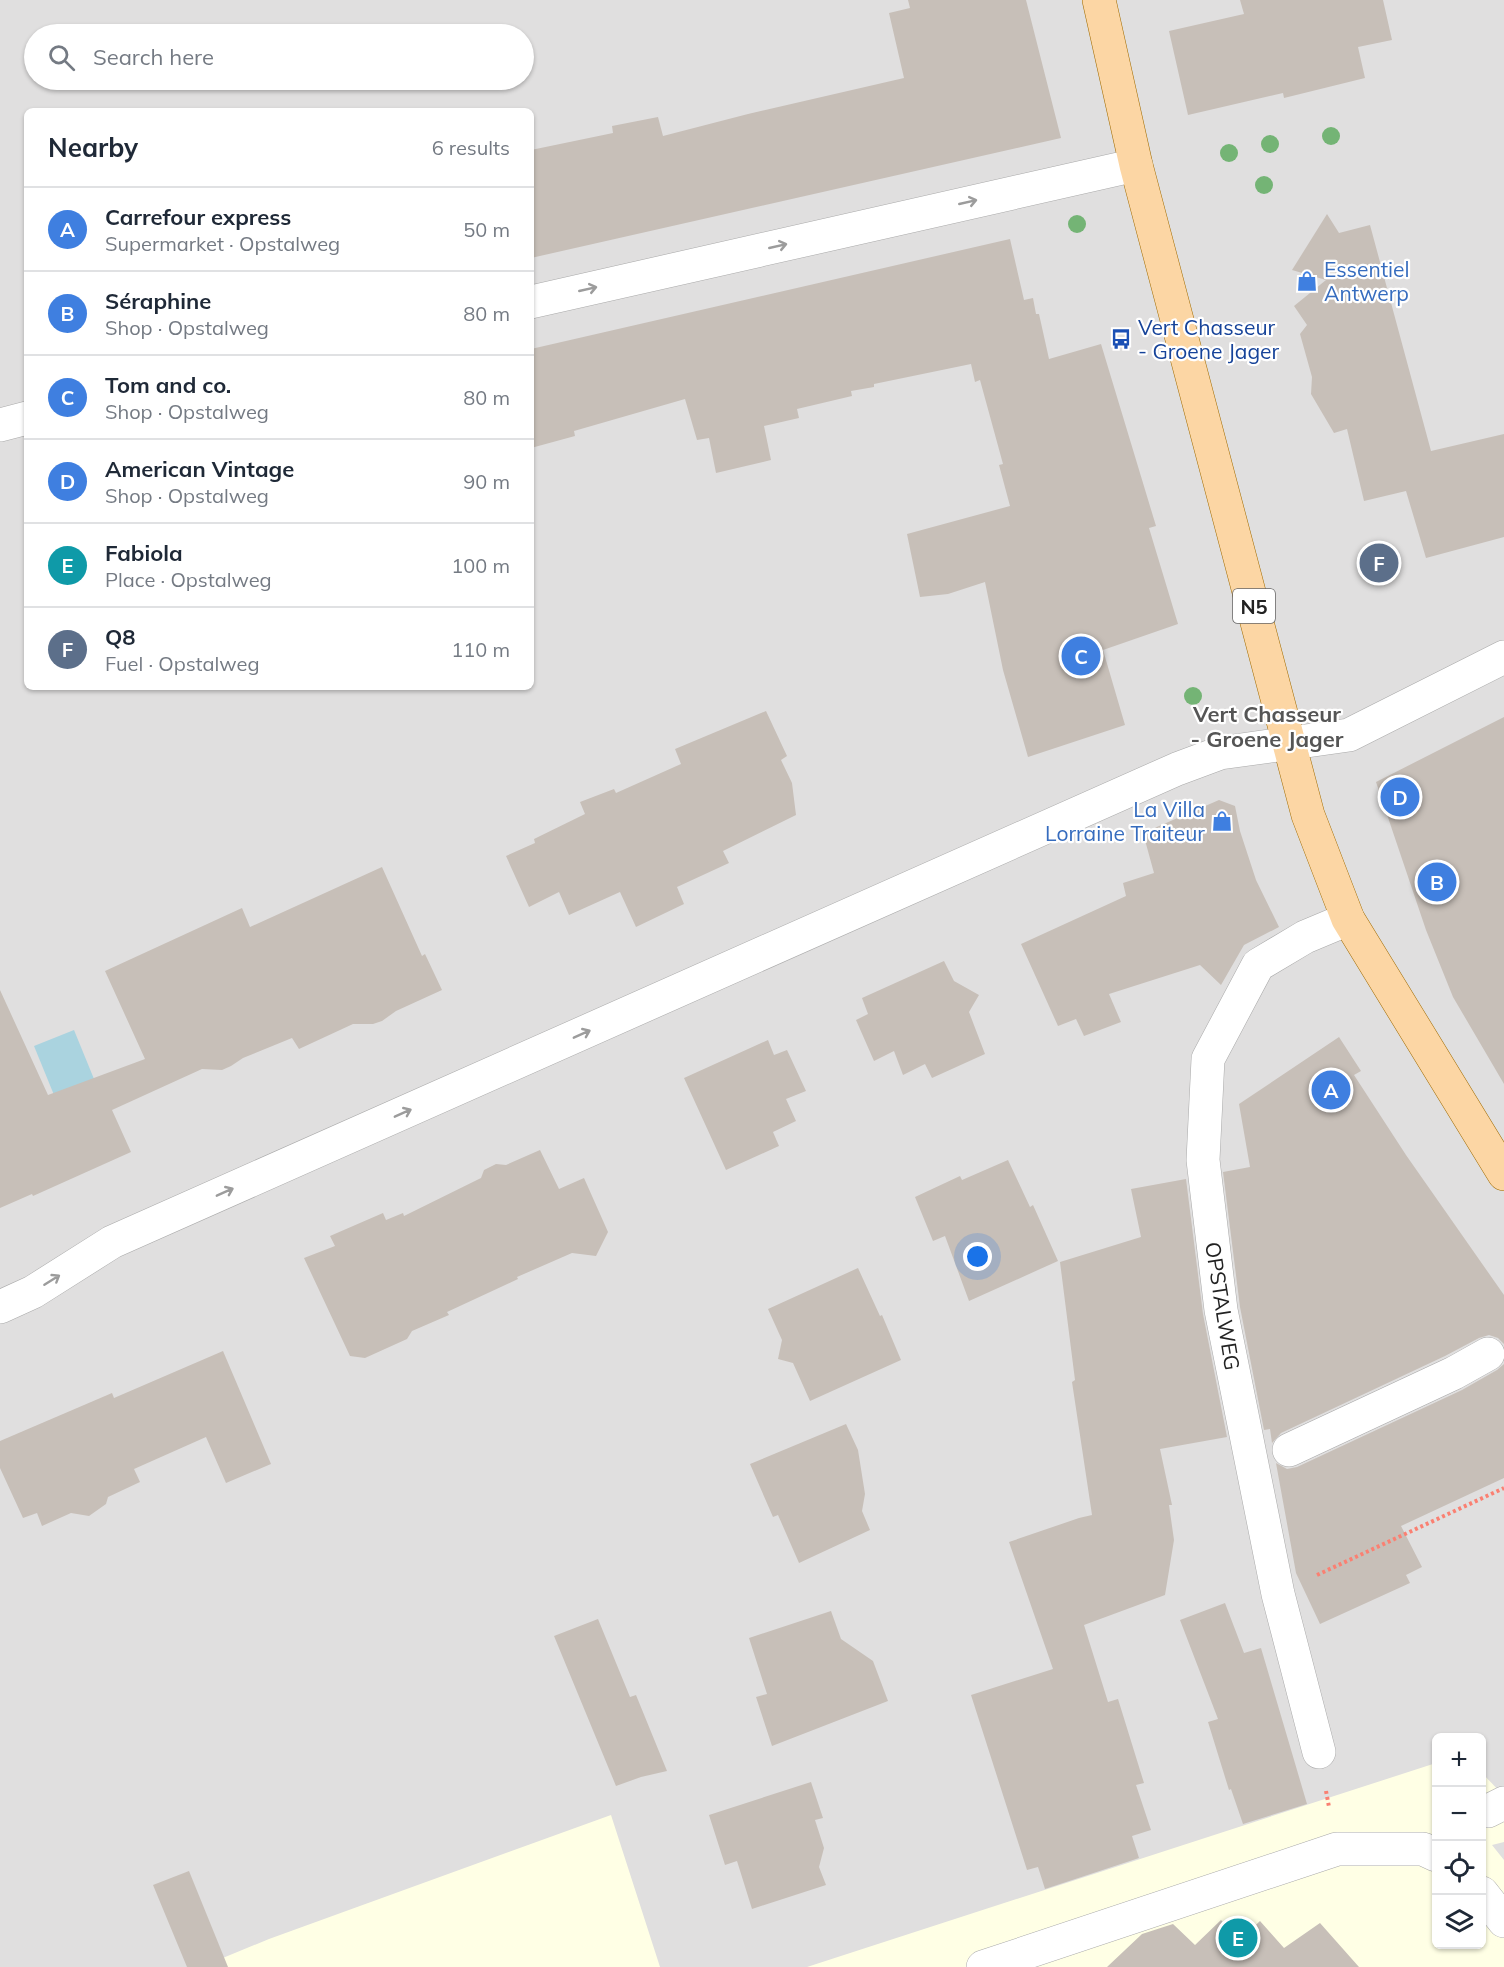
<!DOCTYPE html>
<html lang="en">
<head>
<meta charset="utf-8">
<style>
  body { margin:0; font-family:Mulish,sans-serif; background:#f2f2f3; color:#1f2937 }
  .controls { position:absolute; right:18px; bottom:18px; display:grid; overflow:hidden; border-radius:9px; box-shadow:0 2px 4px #0004 }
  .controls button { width:54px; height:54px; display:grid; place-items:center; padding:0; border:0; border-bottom:2px solid #e0e1e3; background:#fff; color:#1f2937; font:30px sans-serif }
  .you { position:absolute; left:978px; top:1257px; width:21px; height:21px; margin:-15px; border:4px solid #fff; border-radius:50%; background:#1a73e8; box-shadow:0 0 0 9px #1a73e833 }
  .badge { display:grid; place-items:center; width:39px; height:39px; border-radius:50%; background:#b45309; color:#fff; font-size:20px; font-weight:700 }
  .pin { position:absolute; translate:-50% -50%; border:3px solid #fff; box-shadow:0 2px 6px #0006 }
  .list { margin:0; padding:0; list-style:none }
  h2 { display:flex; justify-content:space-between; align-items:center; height:78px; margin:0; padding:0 24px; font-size:26px }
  h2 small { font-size:20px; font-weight:400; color:#747a83 }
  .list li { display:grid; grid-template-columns:39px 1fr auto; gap:18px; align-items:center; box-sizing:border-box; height:84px; padding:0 24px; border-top:2px solid #e0e1e3 }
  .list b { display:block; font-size:22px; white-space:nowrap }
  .list p { margin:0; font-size:20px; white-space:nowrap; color:#747a83 }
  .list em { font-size:20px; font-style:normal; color:#747a83 }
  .icon { flex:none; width:33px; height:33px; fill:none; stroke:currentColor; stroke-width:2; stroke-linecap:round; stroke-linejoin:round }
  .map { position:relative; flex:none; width:1504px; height:1967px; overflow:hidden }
  .search { position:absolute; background:#fff; box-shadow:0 2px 4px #0004; left:24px; top:24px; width:510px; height:66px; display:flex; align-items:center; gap:15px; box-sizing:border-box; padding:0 21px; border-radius:33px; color:#747a83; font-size:22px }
  .panel { position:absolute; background:#fff; box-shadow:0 2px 4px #0004; left:24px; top:108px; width:510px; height:582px; border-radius:9px }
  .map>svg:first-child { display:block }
  .residential { fill:#e0dfdf; fill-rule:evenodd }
  .education { fill:#ffffe5 }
  .water { fill:#aad3df }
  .building { fill:#c7bfb8 }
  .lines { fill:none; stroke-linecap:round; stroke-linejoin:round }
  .minor-casing { stroke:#a9a9a9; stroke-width:34 }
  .major-casing { stroke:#a06b00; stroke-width:34 }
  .path { stroke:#fa8072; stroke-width:4; stroke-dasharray:3 3; stroke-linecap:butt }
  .minor { stroke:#fff; stroke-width:33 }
  .major { stroke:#fcd6a4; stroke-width:33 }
  .tree { fill:#74b475 }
  .oneway { stroke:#9c9c9c }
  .labels { text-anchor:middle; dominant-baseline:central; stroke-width:4.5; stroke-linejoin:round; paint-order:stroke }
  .shield { fill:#fff; stroke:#646464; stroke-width:1.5 }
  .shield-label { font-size:20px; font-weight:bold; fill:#222 }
  .shop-label { font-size:21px; fill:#366cbe; stroke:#fff; text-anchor:start }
  .transit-label { font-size:21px; fill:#164399; stroke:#fff; text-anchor:start }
  .street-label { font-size:21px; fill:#222; stroke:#fff }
  .neighbourhood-label { font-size:22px; font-weight:bold; fill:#555; stroke:#fff }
</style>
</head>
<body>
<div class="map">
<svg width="1504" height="1967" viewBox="0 0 1504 1967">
  <rect width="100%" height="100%" fill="#f2efe9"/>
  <path class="residential" d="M 0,0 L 1504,0 L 1504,1967 L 0,1967 ZM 34,34 L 524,34 L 524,80 L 34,80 ZM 27,111 L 531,111 L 531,687 L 27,687 ZM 1436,1738 L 1482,1738 L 1482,1944 L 1436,1944 Z"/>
  <path class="education" d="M 1436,1763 L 1436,1944 L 1482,1944 L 1482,1773 L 1504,1796 L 1504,1842 L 1492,1845 L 1504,1860 L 1504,1967 L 807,1967 Z
    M 611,1815 L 660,1967 L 201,1967 L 269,1939 Z"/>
  <path class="water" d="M 74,1030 L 103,1101 L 63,1117 L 34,1046 Z"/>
  <path class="building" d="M 908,0 L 1026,0 L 1061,138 L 531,258 L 531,150 L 613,133 L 612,126 L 658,117 L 663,136 L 748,114 L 904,78 L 889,13 L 910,8 Z
    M 1240,0 L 1383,0 L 1392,40 L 1358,47 L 1365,78 L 1284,98 L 1283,93 L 1188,115 L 1169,31 L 1244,14 Z
    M 1327,214 L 1339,233 L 1370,225 L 1431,451 L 1504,434 L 1504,537 L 1426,558 L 1406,491 L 1364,501 L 1347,429 L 1334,433 L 1311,394 L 1312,377 L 1300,334 L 1307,325 L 1294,306 L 1326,280 L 1292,270 Z
    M 1010,239 L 1024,300 L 1033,298 L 1036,314 L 1039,314 L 1049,359 L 1101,344 L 1156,526 L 1149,528 L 1178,624 L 1103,650 L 1125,725 L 1028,757 L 1003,670 L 985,582 L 948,594 L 920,597 L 907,534 L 1010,506 L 999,465 L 1003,464 L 980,380 L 975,382 L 971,364 L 874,384 L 874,387 L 851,391 L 852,396 L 797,409 L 799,418 L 764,426 L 771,460 L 716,473 L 709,438 L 697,440 L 685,399 L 574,431 L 575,436 L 531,448 L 531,349 Z
    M 766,711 L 787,756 L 781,760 L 792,783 L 796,815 L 723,851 L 729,863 L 677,887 L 684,904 L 636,927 L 620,892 L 569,915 L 559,892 L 529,907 L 506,856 L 535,843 L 534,839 L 585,814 L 580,802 L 614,789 L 616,793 L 681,764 L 675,749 Z
    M 1504,717 L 1504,1084 L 1453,997 L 1426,930 L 1376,782 Z
    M 1219,800 L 1235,806 L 1240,831 L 1256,880 L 1279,927 L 1244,945 L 1221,985 L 1200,965 L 1109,994 L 1121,1022 L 1084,1036 L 1076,1019 L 1058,1026 L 1021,944 L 1126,896 L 1123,883 L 1154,873 L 1143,833 Z
    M 382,867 L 422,956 L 425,954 L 442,990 L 396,1011 L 382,1021 L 373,1024 L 353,1024 L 299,1049 L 292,1038 L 243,1058 L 231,1066 L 222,1070 L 202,1069 L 112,1110 L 131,1152 L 33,1196 L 32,1194 L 0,1208 L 0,990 L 48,1095 L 145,1059 L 105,971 L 242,908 L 250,927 Z
    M 944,961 L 954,981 L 979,995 L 969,1012 L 985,1054 L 932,1078 L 925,1064 L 903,1075 L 894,1051 L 874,1061 L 856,1020 L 868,1014 L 862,998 Z
    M 1339,1037 L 1361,1071 L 1354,1075 L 1406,1155 L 1504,1295 L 1504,1344 L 1498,1338 L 1489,1335 L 1479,1338 L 1445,1356 L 1281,1433 L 1272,1443 L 1270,1429 L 1264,1430 L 1240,1307 L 1223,1172 L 1250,1167 L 1239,1104 Z
    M 768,1040 L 774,1055 L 787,1050 L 806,1091 L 786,1099 L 796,1121 L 773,1132 L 779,1146 L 726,1170 L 684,1078 Z
    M 540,1150 L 559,1189 L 584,1178 L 608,1232 L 596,1256 L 572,1253 L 517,1277 L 518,1279 L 447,1312 L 449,1315 L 412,1331 L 407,1339 L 365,1358 L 350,1356 L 304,1258 L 335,1246 L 330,1236 L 383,1213 L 386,1220 L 403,1213 L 404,1216 L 481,1178 L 484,1170 L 496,1164 L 506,1165 Z
    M 1008,1160 L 1030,1207 L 1033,1205 L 1058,1261 L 969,1301 L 945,1236 L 933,1241 L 915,1197 L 960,1176 L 962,1180 Z
    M 1186,1179 L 1203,1314 L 1227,1437 L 1160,1449 L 1172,1505 L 1169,1505 L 1174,1540 L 1165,1595 L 1084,1625 L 1108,1702 L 1118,1699 L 1144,1783 L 1136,1785 L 1151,1830 L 1132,1836 L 1139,1858 L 1045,1889 L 1038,1867 L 1027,1870 L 971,1695 L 1053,1669 L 1009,1542 L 1079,1518 L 1092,1515 L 1072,1382 L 1075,1380 L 1060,1262 L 1141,1237 L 1131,1189 Z
    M 858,1268 L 880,1316 L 882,1315 L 901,1360 L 810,1401 L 793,1363 L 778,1359 L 782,1340 L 768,1309 Z
    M 223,1351 L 271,1464 L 226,1483 L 206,1437 L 134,1469 L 140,1482 L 108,1497 L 106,1504 L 89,1516 L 71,1513 L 42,1526 L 37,1513 L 23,1518 L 0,1468 L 0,1441 L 112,1393 L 114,1398 Z
    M 1504,1364 L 1504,1478 L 1401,1526 L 1422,1567 L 1406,1575 L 1410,1583 L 1320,1624 L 1296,1573 L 1276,1463 L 1287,1469 L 1297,1467 L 1462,1390 L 1497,1370 Z
    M 846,1424 L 858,1450 L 865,1494 L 862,1511 L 870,1530 L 799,1563 L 778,1515 L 773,1517 L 750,1464 Z
    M 1225,1603 L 1244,1653 L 1261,1648 L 1307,1804 L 1243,1824 L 1231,1789 L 1229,1790 L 1208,1722 L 1218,1719 L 1180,1620 Z
    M 831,1611 L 841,1639 L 873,1661 L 888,1701 L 772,1746 L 756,1697 L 767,1694 L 749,1638 Z
    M 598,1619 L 630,1697 L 636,1695 L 667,1771 L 641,1777 L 616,1786 L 554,1636 Z
    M 811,1782 L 823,1818 L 815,1820 L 824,1848 L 819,1867 L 826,1885 L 752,1909 L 737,1861 L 725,1865 L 709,1815 Z
    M 189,1871 L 228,1967 L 187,1967 L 153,1885 Z
    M 1221,1920 L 1240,1940 L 1260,1921 L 1284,1948 L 1320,1923 L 1359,1967 L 1107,1967 L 1142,1934 L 1173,1924 L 1195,1945 Z"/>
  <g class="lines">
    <g class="minor-casing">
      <path id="minor" d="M 531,302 L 1136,165
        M 0,425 L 27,418
        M 0,1307 L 33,1292 L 112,1242 L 1177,769 L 1220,753 L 1349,735 L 1504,657
        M 1289,1450 L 1454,1373 L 1488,1354
        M 1319,1752 L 1278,1594 L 1221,1310 L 1203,1160 L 1208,1059 L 1258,965 L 1305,937 L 1348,919
        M 1488,1811 L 1504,1803
        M 1482,1893 L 1504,1921
        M 983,1967 L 1337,1849 L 1423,1849 L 1436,1855"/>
    </g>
    <g class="major-casing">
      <path id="major" d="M 1099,0 L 1136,165 L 1308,815 L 1348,919 L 1504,1174"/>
    </g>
    <path class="path" d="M 1317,1575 L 1504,1488
      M 1326,1791 L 1329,1807"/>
    <use href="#minor" class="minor"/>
    <use href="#major" class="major"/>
  </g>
  <g class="tree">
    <circle cx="1331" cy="136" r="9"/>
    <circle cx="1270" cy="144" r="9"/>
    <circle cx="1229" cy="153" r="9"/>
    <circle cx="1264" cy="185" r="9"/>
    <circle cx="1077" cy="224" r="9"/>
    <circle cx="1193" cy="696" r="9"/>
  </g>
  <defs><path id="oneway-shaft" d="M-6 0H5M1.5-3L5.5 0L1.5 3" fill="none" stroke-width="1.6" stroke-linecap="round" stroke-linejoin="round" transform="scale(1.5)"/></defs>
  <g class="oneway">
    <use href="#oneway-shaft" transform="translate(968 202) rotate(-13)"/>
    <use href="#oneway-shaft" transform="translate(778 246) rotate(-13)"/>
    <use href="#oneway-shaft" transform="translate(588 289) rotate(-13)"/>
    <use href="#oneway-shaft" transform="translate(582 1034) rotate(-24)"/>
    <use href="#oneway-shaft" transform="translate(403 1113) rotate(-24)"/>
    <use href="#oneway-shaft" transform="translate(225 1192) rotate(-24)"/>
    <use href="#oneway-shaft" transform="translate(52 1280) rotate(-32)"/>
  </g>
  <defs>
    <g id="shop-bare" transform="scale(1.62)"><path d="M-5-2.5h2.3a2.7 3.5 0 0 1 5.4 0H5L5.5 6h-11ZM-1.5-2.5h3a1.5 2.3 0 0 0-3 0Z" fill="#3f7fe0" stroke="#fff" stroke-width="2.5" paint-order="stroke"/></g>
    <g id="bus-bare" transform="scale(1.62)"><path d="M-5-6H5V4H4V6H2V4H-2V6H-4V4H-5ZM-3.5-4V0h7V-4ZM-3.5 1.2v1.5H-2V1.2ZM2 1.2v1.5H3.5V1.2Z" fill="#1a4fb4" stroke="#fff" stroke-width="2.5" paint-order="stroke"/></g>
  </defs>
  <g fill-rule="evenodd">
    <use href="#shop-bare" x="1307" y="281"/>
    <use href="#bus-bare" x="1121" y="339"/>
    <use href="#shop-bare" x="1222" y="821"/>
  </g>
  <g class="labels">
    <rect class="shield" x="1233" y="589" width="42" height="34" rx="4.5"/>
    <g class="shield-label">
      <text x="1254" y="606">N5</text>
    </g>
    <g class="shop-label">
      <text x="1324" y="269">Essentiel<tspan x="1324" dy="24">Antwerp</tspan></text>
      <text x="1205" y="809" text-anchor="end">La Villa<tspan x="1205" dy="24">Lorraine Traiteur</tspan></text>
    </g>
    <g class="transit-label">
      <text x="1138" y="327">Vert Chasseur<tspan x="1138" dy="24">- Groene Jager</tspan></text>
    </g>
    <g class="street-label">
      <text transform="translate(1223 1306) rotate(81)">OPSTALWEG</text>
    </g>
    <g class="neighbourhood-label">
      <text x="1267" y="714">Vert Chasseur<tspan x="1267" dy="25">- Groene Jager</tspan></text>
    </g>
  </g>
</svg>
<div class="controls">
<button>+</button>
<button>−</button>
<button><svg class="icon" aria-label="locate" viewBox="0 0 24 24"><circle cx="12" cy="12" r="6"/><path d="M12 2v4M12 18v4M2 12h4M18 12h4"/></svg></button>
<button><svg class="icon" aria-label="layers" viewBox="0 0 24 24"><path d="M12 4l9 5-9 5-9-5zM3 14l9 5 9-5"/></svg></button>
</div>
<div class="you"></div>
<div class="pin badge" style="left:1331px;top:1090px;background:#3f7fe0">A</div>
<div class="pin badge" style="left:1437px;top:882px;background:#3f7fe0">B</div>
<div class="pin badge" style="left:1081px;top:656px;background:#3f7fe0">C</div>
<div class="pin badge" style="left:1400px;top:797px;background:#3f7fe0">D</div>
<div class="pin badge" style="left:1238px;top:1938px;background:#0f9aa8">E</div>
<div class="pin badge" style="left:1379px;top:563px;background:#5c6f8a">F</div>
<div class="search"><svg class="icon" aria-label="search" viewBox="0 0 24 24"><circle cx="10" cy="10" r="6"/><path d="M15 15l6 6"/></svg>Search here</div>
<section class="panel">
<h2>Nearby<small>6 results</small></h2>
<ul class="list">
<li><span class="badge" style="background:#3f7fe0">A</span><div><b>Carrefour express</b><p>Supermarket · Opstalweg</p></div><em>50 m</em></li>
<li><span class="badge" style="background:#3f7fe0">B</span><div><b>Séraphine</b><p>Shop · Opstalweg</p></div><em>80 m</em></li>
<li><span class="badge" style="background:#3f7fe0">C</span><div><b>Tom and co.</b><p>Shop · Opstalweg</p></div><em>80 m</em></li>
<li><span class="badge" style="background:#3f7fe0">D</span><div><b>American Vintage</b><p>Shop · Opstalweg</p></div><em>90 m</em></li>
<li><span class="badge" style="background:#0f9aa8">E</span><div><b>Fabiola</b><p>Place · Opstalweg</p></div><em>100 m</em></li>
<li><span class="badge" style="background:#5c6f8a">F</span><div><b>Q8</b><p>Fuel · Opstalweg</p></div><em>110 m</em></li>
</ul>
</section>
</div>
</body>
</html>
